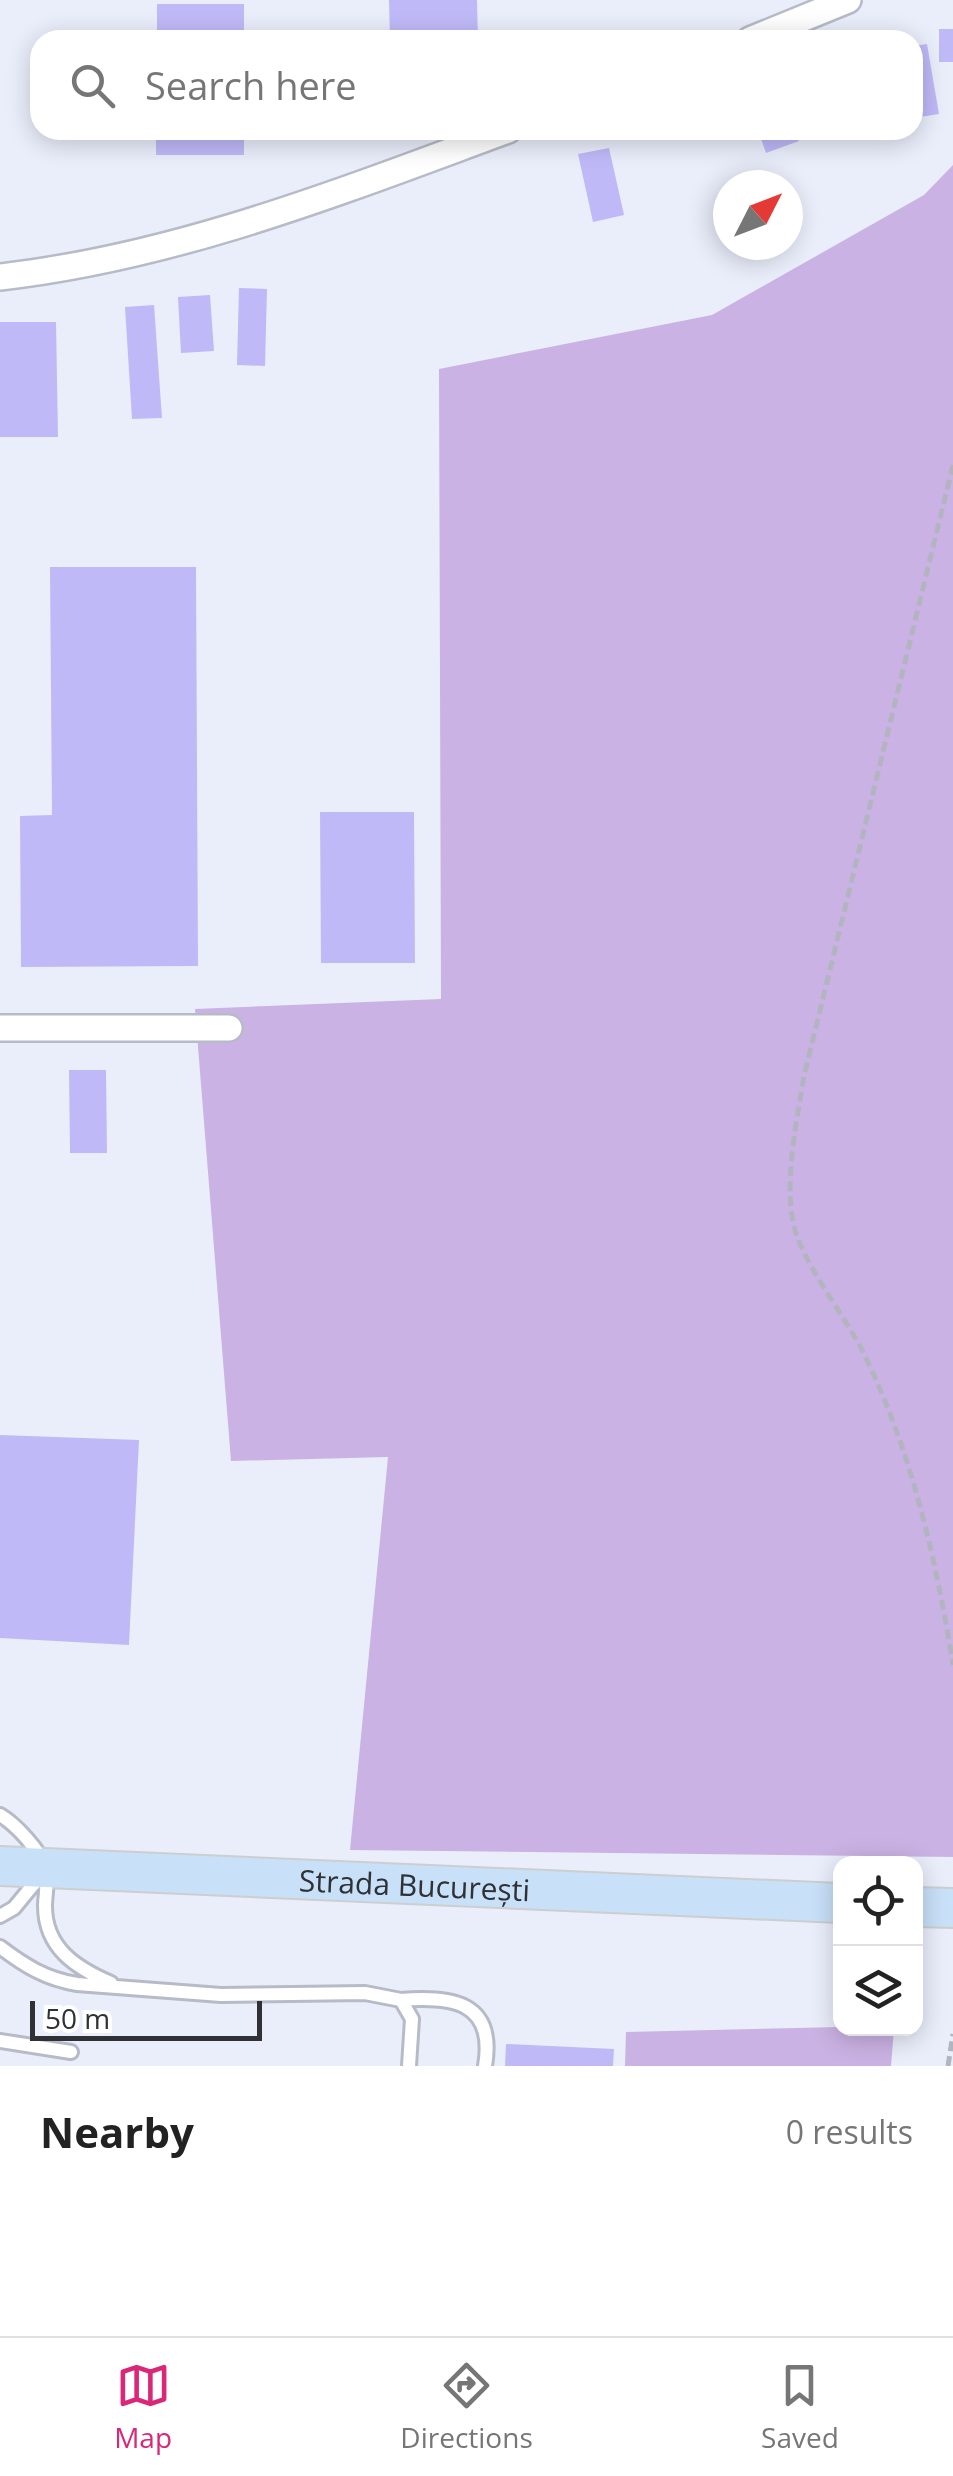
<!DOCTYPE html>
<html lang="en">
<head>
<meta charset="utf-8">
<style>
  body { margin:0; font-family:"Open Sans",sans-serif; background:#f2f2f2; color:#222 }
  .controls { position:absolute; right:30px; bottom:30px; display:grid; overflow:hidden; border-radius:20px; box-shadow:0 5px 25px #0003 }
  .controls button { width:90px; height:90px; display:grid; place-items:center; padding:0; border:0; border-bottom:2px solid #e0e0e0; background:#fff; color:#222; font:50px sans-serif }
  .compass { position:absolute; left:713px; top:170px; width:90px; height:90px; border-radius:50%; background:#fff; box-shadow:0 5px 25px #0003; rotate:48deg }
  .scale { position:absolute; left:30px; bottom:25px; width:232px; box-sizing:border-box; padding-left:10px; border:5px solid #303136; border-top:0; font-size:28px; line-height:35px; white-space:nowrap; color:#303136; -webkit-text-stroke:8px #fff; paint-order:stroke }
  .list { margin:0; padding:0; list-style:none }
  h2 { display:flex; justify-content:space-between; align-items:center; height:130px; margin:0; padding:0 40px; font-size:42px }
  h2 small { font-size:32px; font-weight:400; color:#767676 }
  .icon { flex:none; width:55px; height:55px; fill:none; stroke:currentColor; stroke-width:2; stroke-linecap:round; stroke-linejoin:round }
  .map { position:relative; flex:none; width:953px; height:2066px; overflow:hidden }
  .search { position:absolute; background:#fff; box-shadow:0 5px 25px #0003; left:30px; right:30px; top:30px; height:110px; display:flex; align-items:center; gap:25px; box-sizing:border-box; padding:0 35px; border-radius:30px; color:#767676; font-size:38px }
  .sheet { height:270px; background:#fff }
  nav { display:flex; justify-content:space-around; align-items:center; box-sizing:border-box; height:140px; border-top:2px solid #e0e0e0; background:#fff; font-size:28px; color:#767676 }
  nav a { display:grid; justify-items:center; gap:5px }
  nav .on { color:#db2777 }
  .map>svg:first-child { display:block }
  .green { fill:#cbb2e4 }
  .building { fill:#bfb9f8 }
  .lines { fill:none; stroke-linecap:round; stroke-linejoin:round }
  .service-casing { stroke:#b7bbc7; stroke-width:18 }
  .minor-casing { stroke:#b7bbc7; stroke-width:30 }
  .primary-casing { stroke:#cdcecf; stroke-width:42 }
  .path { stroke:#b2b5c0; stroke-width:5; stroke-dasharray:10 5; stroke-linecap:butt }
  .service { stroke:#fff; stroke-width:12 }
  .minor { stroke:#fff; stroke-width:25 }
  .primary { stroke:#c8e0f8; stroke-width:38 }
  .labels { text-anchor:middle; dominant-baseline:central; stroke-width:8; stroke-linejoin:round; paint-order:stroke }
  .street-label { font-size:30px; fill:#303136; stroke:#fff }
</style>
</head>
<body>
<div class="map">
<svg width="953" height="2066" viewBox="0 0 953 2066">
  <rect width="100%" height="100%" fill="#eaeefb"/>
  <path class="green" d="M 953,165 L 953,1857 L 350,1850 L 388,1457 L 231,1461 L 195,1009 L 441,999 L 439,369 L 712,315 L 924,195 Z
    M 840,2027 L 894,2029 L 891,2066 L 625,2066 L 626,2032 Z"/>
  <path class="building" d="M 389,0 L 477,0 L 478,40 L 390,40 Z
    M 157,4 L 244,4 L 244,40 L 157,40 Z
    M 939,29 L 953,29 L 953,62 L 939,62 Z
    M 927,44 L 939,114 L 913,118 L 913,46 Z
    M 156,130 L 244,130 L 244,155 L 156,155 Z
    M 758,130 L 795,130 L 799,141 L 766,153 Z
    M 609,148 L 624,215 L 593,222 L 578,154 Z
    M 239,288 L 267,289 L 265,366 L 237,365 Z
    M 210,295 L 214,351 L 181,353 L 178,297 Z
    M 154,305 L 162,418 L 132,419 L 125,307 Z
    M 0,322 L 56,322 L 58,437 L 0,437 Z
    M 50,567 L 196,567 L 198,966 L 21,967 L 20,816 L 52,815 Z
    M 320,812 L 414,812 L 415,963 L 321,963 Z
    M 69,1070 L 106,1070 L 107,1153 L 70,1153 Z
    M 0,1435 L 139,1440 L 129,1645 L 0,1638 Z
    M 506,2044 L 614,2049 L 613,2066 L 505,2066 Z"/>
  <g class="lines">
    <g class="service-casing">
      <path id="service" d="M 0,1815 C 15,1824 40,1850 45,1867 C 49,1878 45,1895 45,1906 C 45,1948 76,1968 111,1983
        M 0,1916 L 14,1908 L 42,1874
        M 0,1947 C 25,1966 46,1979 77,1984 L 221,1995 L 365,1993 L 401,2000 L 412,2019 L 409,2066
        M 401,2000 C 451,1996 496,2001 485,2066
        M 0,2041 L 71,2052"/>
    </g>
    <g class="minor-casing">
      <path id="minor" d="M 750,40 L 848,0
        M 0,277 C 177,257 342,191 508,130
        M 0,1028 L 229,1028"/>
    </g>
    <g class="primary-casing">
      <g id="primary">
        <path id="s1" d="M 0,1866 L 840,1903"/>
        <path d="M 916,1907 L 953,1908"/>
      </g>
    </g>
    <path class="path" d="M 953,465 L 804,1076 C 797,1120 781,1193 797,1236 C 811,1275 846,1317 865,1356 C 912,1453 936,1559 953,1665
      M 948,2066 L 953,2034"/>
    <use href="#service" class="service"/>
    <use href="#minor" class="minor"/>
    <use href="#primary" class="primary"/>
  </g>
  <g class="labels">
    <g class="street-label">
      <text stroke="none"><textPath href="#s1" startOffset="415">Strada București</textPath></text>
    </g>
  </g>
</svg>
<div class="controls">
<button><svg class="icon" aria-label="locate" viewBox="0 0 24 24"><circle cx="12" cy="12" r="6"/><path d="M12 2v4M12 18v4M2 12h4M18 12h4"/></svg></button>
<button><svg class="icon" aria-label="layers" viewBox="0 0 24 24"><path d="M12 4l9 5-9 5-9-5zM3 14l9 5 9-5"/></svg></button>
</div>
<svg class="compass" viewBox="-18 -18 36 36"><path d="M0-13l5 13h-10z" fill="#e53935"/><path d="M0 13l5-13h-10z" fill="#767676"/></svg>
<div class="scale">50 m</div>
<div class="search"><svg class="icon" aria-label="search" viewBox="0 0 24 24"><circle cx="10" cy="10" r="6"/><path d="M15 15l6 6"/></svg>Search here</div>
</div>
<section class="sheet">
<h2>Nearby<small>0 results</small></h2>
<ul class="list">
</ul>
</section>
<nav>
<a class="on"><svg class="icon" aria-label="map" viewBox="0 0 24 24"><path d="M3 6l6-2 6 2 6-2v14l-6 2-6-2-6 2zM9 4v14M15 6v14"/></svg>Map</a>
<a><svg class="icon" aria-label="directions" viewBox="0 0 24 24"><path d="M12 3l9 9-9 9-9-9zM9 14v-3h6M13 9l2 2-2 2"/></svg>Directions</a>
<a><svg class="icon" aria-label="saved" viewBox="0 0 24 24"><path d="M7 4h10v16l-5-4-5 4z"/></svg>Saved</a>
</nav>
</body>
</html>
